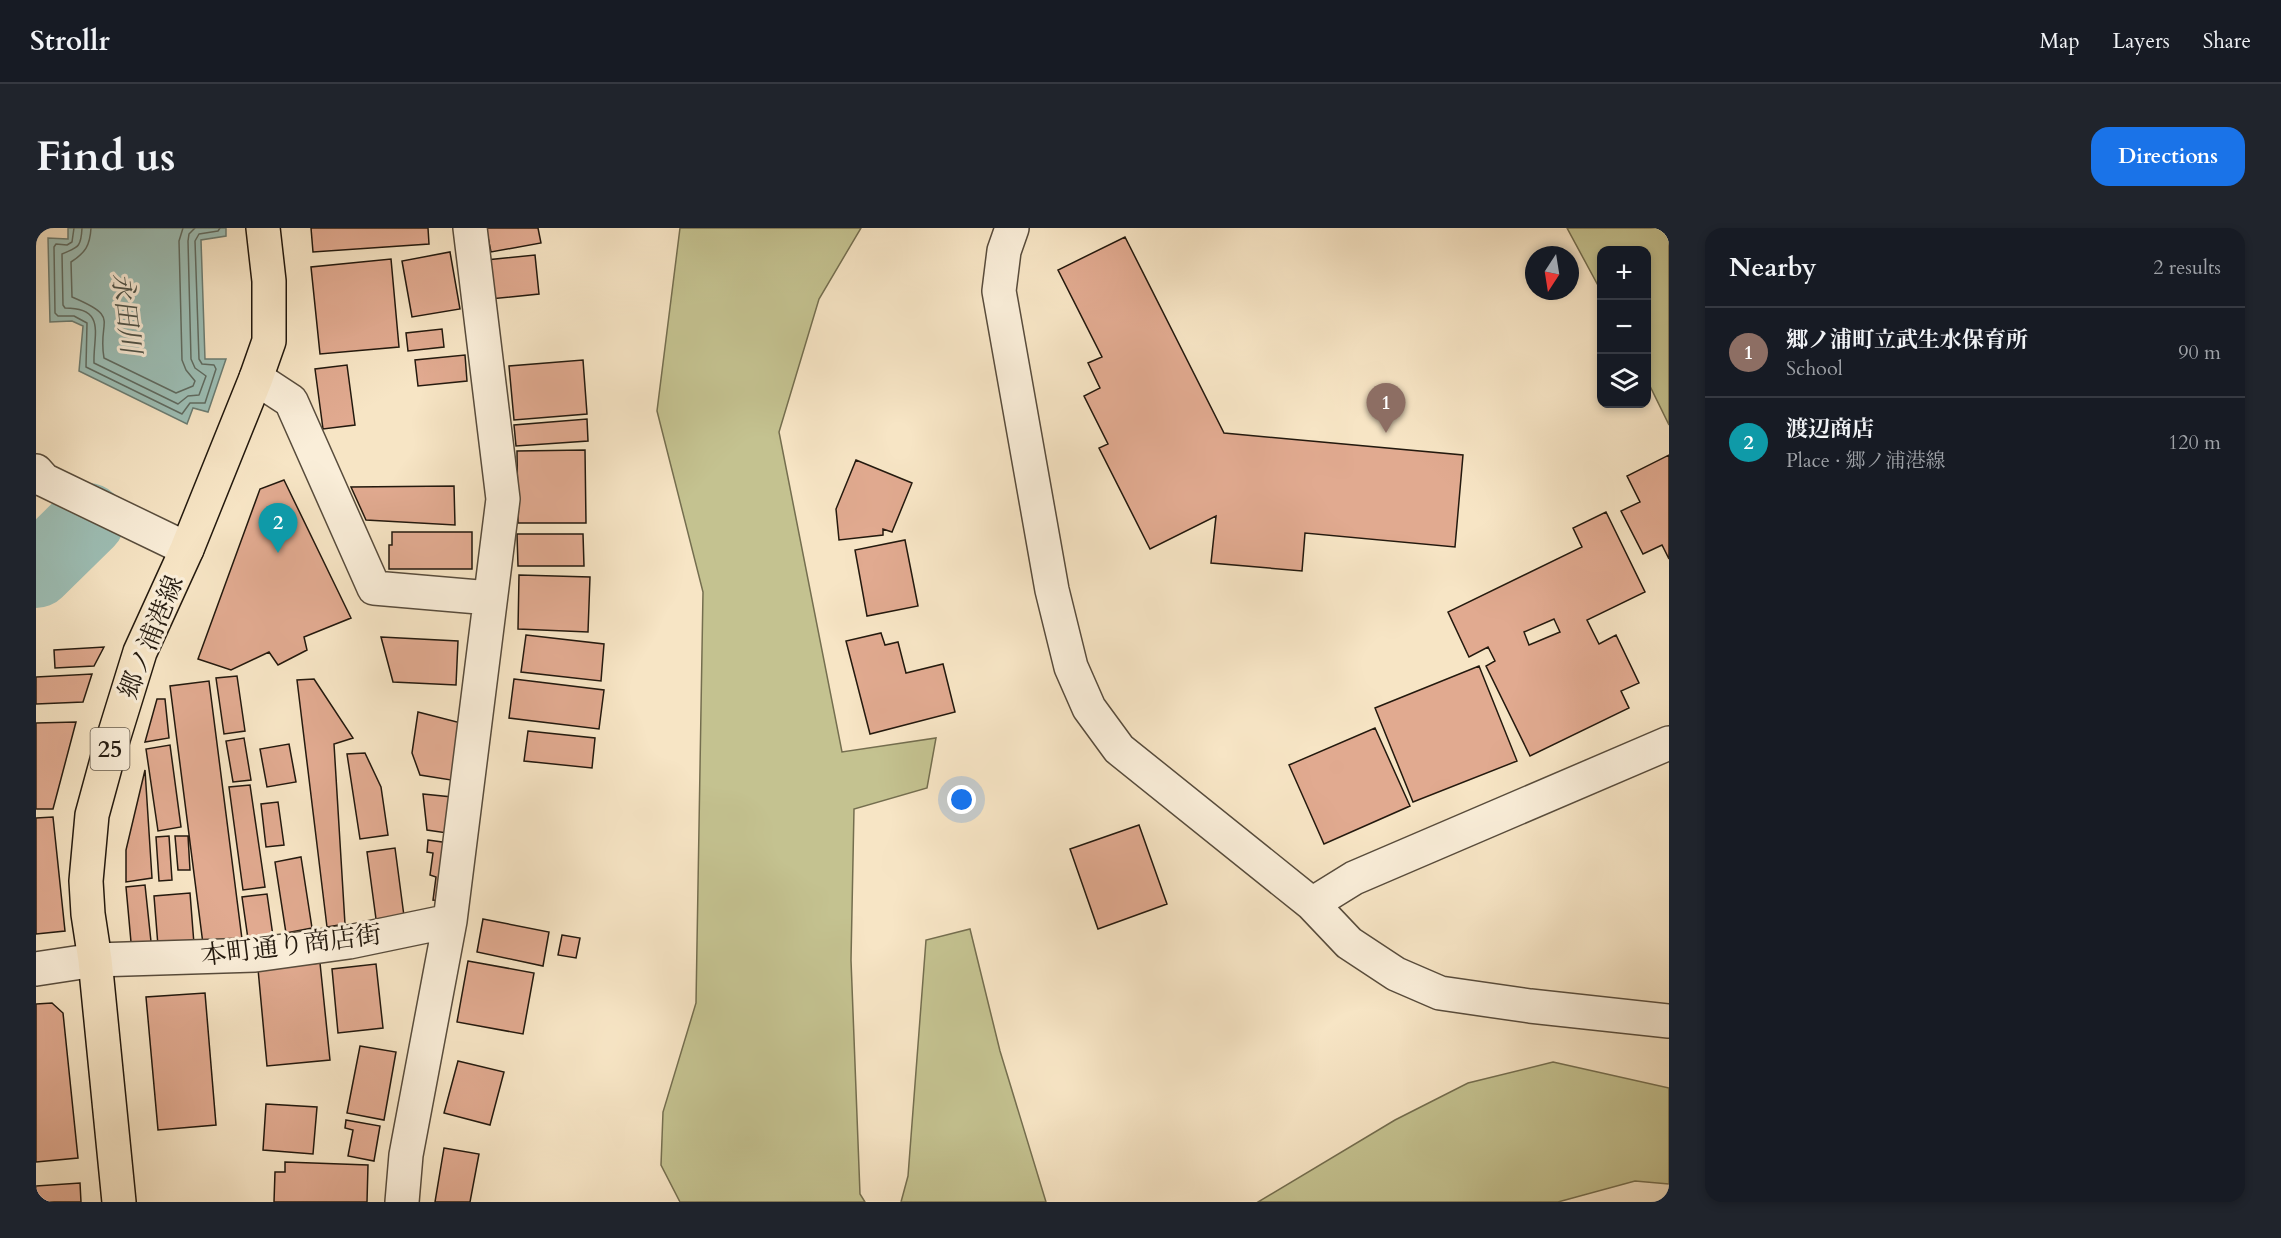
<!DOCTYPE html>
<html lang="en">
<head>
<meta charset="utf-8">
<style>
  body { margin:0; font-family:Cardo,"Noto Serif JP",serif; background:#20242c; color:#f1f3f6 }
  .controls { position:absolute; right:18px; top:18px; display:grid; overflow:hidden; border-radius:12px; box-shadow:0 3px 9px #0003 }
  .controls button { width:54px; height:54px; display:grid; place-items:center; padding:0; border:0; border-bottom:2px solid #363941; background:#171b24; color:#f1f3f6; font:30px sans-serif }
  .compass { position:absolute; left:1489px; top:18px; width:54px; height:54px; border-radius:50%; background:#171b24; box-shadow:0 3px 9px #0003; rotate:192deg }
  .you { position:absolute; left:926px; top:572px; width:21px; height:21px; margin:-15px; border:4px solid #fff; border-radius:50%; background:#1a73e8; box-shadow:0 0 0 9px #1a73e833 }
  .badge { display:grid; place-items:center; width:39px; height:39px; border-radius:50%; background:#1a73e8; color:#fff; font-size:20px; font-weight:700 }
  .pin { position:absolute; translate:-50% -50px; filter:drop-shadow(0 2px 3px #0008) }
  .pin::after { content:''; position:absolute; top:32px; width:21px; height:18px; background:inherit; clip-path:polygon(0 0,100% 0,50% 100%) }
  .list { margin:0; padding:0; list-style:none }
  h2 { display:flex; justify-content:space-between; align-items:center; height:78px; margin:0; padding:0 24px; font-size:26px }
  h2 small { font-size:20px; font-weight:400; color:#9ea1a6 }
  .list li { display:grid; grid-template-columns:39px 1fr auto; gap:18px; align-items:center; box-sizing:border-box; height:90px; padding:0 24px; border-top:2px solid #363941 }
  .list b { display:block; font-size:22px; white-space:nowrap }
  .list p { margin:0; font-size:20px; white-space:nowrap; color:#9ea1a6 }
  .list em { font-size:20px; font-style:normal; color:#9ea1a6 }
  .icon { flex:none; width:33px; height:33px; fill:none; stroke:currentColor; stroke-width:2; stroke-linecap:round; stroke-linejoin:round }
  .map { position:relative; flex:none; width:1633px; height:974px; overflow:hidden; border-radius:18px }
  header { display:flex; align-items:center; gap:36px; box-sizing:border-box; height:84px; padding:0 30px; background:#171b24; border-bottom:2px solid #363941 }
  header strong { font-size:28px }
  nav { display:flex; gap:33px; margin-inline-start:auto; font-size:21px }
  .intro { display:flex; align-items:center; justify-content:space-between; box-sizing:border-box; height:144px; padding:0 36px }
  h1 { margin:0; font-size:42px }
  .button { padding:15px 27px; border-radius:18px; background:#1a73e8; color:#fff; font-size:21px; font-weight:700 }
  main { display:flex; gap:36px; padding:0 36px }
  aside { flex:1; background:#171b24; border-radius:18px; box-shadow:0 3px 9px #0003 }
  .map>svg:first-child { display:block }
  .green { fill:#c4c290; stroke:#746e4f; stroke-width:1.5 }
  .water { fill:#9dbfb6; stroke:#6c7d73; stroke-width:1.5 }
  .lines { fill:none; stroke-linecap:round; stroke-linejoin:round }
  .shore { stroke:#606c62; stroke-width:1.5 }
  .river { stroke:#9dbfb6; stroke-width:74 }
  .building { fill:#e1aa90; stroke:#23190e; stroke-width:1.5; fill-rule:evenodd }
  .minor-casing { stroke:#584c3c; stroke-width:36 }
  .major-casing { stroke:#23190e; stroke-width:36 }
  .minor { stroke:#faeed9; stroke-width:33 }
  .major { stroke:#f7e5c5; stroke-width:33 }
  .labels { text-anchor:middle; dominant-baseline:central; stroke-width:6; stroke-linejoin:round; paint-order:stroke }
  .shield { fill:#faeed9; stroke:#64594b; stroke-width:1.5 }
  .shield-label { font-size:24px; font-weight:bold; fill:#23190e }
  .street-label { font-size:26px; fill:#23190e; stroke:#faeed9 }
  .water-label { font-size:27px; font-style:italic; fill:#4e5349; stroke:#faeed9 }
</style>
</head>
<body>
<header>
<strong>Strollr</strong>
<nav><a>Map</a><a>Layers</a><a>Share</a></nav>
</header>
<div class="intro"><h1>Find us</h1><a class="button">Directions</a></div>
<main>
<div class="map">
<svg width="1633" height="974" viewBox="0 0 1633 974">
  <rect width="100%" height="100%" fill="#f7e5c5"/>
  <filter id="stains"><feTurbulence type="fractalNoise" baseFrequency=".00333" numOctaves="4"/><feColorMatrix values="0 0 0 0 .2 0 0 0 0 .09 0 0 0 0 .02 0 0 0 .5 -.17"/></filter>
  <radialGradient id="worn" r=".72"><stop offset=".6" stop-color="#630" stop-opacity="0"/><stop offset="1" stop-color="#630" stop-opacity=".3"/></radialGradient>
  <path class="green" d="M 644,0 L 825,0 L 783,71 L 743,204 L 806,524 L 900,510 L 891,560 L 818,581 L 815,732 L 824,966 L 829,974 L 644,974 L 625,937 L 627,884 L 660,775 L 667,364 L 621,183 Z
    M 1531,0 L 1633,0 L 1633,197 L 1611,152 L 1610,22 L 1566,22 L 1565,63 Z
    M 934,701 L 964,823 L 1010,974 L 865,974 L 872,948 L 890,712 Z
    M 1517,834 L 1633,860 L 1633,956 L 1599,953 L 1522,974 L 1222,974 L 1359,892 L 1432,855 Z"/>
  <path class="water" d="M 32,0 L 190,0 L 190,8 L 165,12 L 169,131 L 190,131 L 172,184 L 157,180 L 151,196 L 43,143 L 47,98 L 36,93 L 14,94 L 12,10 L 32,11 Z"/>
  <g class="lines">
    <path class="shore" d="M 38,0 L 36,14 L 31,17 L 20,16 L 18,19 L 19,85 L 22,88 L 38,88 L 51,95 L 50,139 L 146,186 L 154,175 L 169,175 L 180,141 L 178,137 L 166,136 L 163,131 L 159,13 L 163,6 L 182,3 L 184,0
      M 46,0 C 45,21 41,19 26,26 L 27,77 L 29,80 C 71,80 57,107 58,135 L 142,176 L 152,168 L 163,167 L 170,148 L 159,140 L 155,131 L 152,13 L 153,6 L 159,0
      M 55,0 C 54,18 49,25 35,34 L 36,69 C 86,90 61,91 68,130 L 140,165 L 157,158 L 159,153 L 150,142 L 146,132 L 143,13 L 147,0"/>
    <path class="river" d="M 0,343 L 52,292"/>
  </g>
  <path class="building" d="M 275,0 L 392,0 L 393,16 L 277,24 Z
    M 450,0 L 502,0 L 505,15 L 455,24 Z
    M 1089,9 L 1188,205 L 1427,227 L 1419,319 L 1269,305 L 1266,343 L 1175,335 L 1180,288 L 1114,321 L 1063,220 L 1072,216 L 1048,168 L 1064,160 L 1052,135 L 1066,129 L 1022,42 Z
    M 414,24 L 424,81 L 376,89 L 366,33 Z
    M 499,27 L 503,66 L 454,71 L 450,32 Z
    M 355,31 L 363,119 L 284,126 L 275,39 Z
    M 406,101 L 408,119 L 372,123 L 370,105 Z
    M 429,127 L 431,153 L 382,158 L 379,132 Z
    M 547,132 L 551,186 L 478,192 L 473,138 Z
    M 311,137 L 319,197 L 287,201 L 279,141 Z
    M 551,191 L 552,213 L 480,218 L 478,197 Z
    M 549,222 L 550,295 L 482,295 L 481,223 Z
    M 1633,227 L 1633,331 L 1626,317 L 1607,326 L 1585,283 L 1604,274 L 1591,248 Z
    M 820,232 L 876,255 L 856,304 L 847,301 L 847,307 L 803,312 L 800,281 Z
    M 248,252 L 315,390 L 268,409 L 271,422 L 242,437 L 233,424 L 195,442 L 162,431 L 224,261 Z
    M 418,258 L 419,297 L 330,292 L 315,259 Z
    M 1570,284 L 1609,364 L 1551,392 L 1563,416 L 1580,407 L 1603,455 L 1585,463 L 1593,480 L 1494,528 L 1450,438 L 1459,433 L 1452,419 L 1433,429 L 1412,384 L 1546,319 L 1537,300 ZM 1518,391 L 1524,404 L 1493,417 L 1488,404 Z
    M 356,304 L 436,304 L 436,341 L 353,341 L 353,317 L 356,317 Z
    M 481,306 L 547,306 L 548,338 L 482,338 Z
    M 869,312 L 882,378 L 831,388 L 819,322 Z
    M 483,347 L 554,349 L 552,404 L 482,401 Z
    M 845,405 L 849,417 L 862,414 L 870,445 L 907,436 L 919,484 L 834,506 L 810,413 Z
    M 490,407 L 568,416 L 565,453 L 485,444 Z
    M 345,409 L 422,413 L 420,457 L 357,454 Z
    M 68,419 L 58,438 L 19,440 L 18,422 Z
    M 1443,438 L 1481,533 L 1377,574 L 1339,480 Z
    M 56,446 L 47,474 L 0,476 L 0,449 Z
    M 201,448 L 209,503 L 188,506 L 180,450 Z
    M 278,451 L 317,510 L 298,516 L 309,696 L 291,699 L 261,452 Z
    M 478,451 L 568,462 L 563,501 L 473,490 Z
    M 173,453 L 206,711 L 167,716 L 134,458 Z
    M 121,471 L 129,471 L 133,510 L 109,514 Z
    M 382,484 L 425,495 L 415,552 L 384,547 L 376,525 Z
    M 40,494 L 17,581 L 0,581 L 0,495 Z
    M 1339,500 L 1374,578 L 1288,616 L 1253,537 Z
    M 492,503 L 559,510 L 556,540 L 488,533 Z
    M 208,510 L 215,552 L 197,554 L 190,513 Z
    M 253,516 L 260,554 L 231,559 L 224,521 Z
    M 134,517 L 145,599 L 122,603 L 110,521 Z
    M 329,525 L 345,559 L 352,607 L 324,611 L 311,526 Z
    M 109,542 L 116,650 L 90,654 L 90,622 Z
    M 214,557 L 229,659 L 207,662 L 193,559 Z
    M 387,566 L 416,569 L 411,605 L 391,602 Z
    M 242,574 L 248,617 L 230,619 L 225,576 Z
    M 17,589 L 29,703 L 0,706 L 0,590 Z
    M 1103,597 L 1131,676 L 1062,701 L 1034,621 Z
    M 133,608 L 136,652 L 123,653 L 120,609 Z
    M 139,608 L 152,608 L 154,642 L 142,642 Z
    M 392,612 L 413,615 L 405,673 L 397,672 L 400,649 L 394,647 L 397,625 L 391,624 Z
    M 359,620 L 368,688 L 340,691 L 331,624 Z
    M 265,629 L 276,700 L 250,705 L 239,634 Z
    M 109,657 L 116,723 L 96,725 L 90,659 Z
    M 154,665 L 158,716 L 122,718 L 118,668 Z
    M 231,666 L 237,708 L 212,711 L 206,669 Z
    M 447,691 L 513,704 L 507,738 L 441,724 Z
    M 526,707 L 544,710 L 540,730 L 522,727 Z
    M 432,733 L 498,745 L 487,806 L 421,794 Z
    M 284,735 L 294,832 L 231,838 L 222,741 Z
    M 340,736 L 347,800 L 302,805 L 296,741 Z
    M 169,765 L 180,897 L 122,902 L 110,769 Z
    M 16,775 L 27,785 L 42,930 L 0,934 L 0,776 Z
    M 324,818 L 360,824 L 348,892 L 311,885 Z
    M 422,833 L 468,844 L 454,897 L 408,885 Z
    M 230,876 L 281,879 L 277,926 L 227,922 Z
    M 310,892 L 344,898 L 338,933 L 312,928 L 317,902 L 309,900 Z
    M 408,920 L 443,926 L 434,974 L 399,974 Z
    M 249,934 L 332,937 L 331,974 L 238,974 L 239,944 L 249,944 Z
    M 44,955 L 45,974 L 0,974 L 0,958 Z"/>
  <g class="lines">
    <g class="minor-casing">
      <path id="minor" d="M 976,0 L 968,23 L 963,63 L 1016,362 L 1035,439 L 1053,480 L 1083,521 L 1276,676 L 1313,715 L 1360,746 L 1404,765 L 1494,778 L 1633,793
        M 220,150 L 255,173 L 338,360 L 454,370
        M 0,243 L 8,252 L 151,321
        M 1276,676 L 1318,650 L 1633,515
        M 0,741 L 59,732 L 219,727 L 313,714 L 414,693
        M 366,974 L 370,927 L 414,693 L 467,271 L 434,0"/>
    </g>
    <g class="major-casing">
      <path id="major" d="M 83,974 L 59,732 L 52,686 L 50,653 L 56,587 L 74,521 L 104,424 L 151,321 L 220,150 L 233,113 L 233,53 L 227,0"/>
    </g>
    <use href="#minor" class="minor"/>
    <use href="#major" class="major"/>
  </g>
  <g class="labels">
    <rect class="shield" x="54.5" y="500" width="39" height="42" rx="4.5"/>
    <g class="shield-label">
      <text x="74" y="521">25</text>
    </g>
    <g class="street-label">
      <text transform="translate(115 409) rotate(-68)">郷ノ浦港線</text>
      <text transform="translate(255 717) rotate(-7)">本町通り商店街</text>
    </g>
    <g class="water-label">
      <text transform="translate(90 85) rotate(83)">永田川</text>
    </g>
  </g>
  <rect width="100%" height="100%" filter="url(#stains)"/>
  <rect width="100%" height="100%" fill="url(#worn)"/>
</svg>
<div class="controls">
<button>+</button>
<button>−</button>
<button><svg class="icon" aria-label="layers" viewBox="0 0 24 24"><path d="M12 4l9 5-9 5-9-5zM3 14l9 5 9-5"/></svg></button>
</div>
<svg class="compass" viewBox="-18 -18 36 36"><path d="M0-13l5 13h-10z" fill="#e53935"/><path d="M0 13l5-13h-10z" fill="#9ea1a6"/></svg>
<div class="you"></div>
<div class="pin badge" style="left:1350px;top:205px;background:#8d6e63">1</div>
<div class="pin badge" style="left:242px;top:325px;background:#0f9aa8">2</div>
</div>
<aside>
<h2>Nearby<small>2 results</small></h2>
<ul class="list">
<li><span class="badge" style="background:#8d6e63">1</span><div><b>郷ノ浦町立武生水保育所</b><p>School</p></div><em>90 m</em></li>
<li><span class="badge" style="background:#0f9aa8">2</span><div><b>渡辺商店</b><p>Place · 郷ノ浦港線</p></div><em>120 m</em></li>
</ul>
</aside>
</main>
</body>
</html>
